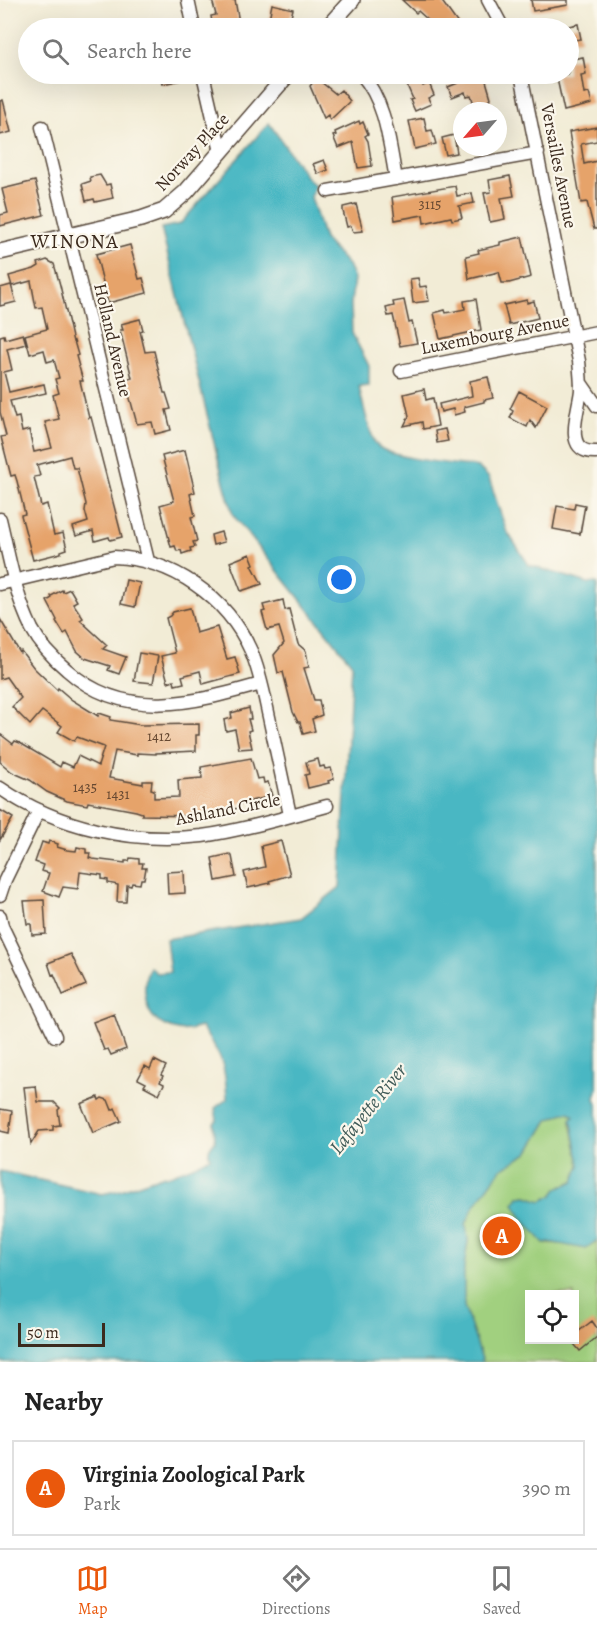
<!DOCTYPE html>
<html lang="en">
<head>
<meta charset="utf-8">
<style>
  body { margin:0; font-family:Alegreya,serif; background:#f2f2f2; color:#222 }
  .controls { position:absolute; right:18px; bottom:18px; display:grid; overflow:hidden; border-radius:0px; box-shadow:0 6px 24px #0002 }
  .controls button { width:54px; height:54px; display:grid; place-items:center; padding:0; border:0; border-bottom:2px solid #e0e0e0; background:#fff; color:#222; font:30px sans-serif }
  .compass { position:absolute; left:453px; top:102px; width:54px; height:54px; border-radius:50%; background:#fff; box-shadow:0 6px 24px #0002; rotate:242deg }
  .scale { position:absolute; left:18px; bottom:15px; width:87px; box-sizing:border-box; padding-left:6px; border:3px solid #3b2a1e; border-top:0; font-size:16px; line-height:21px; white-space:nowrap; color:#3b2a1e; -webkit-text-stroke:4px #fbf7ec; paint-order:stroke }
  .you { position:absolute; left:342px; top:580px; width:21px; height:21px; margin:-15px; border:4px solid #fff; border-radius:50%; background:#1a73e8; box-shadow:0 0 0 9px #1a73e833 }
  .badge { display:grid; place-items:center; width:39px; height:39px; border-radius:50%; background:#ea580c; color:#fff; font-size:20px; font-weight:700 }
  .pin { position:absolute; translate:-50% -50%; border:3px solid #fff; box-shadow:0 2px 6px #0006 }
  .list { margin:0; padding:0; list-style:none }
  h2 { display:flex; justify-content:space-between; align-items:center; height:78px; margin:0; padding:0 24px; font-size:26px }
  h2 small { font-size:20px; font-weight:400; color:#767676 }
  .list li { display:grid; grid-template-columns:39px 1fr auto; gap:18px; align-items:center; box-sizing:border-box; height:96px; margin:0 12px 12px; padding:0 12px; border:2px solid #e0e0e0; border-radius:0px }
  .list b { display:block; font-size:22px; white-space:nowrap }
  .list p { margin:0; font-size:20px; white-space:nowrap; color:#767676 }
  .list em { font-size:20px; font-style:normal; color:#767676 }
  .icon { flex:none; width:33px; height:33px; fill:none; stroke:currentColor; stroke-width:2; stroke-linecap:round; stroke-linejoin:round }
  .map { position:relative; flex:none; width:597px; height:1362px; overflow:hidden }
  .search { position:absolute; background:#fff; box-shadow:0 6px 24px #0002; left:18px; right:18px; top:18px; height:66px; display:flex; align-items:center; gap:15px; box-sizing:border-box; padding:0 21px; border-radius:33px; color:#767676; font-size:22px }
  .sheet { height:186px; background:#fff }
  nav { display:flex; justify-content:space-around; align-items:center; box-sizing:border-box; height:84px; border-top:2px solid #e0e0e0; background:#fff; font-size:16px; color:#767676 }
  nav a { display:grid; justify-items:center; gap:3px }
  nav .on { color:#ea580c }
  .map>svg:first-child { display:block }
  .green { fill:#a1d07f; stroke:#6e7d4e; stroke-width:1.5; fill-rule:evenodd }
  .water { fill:#4ab7c3; stroke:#427070; stroke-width:1.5 }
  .building { fill:#e6a36a }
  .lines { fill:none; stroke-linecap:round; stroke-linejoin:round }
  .minor-casing { stroke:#56473a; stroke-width:15 }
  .tertiary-casing { stroke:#56473a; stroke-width:18 }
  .minor { stroke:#fff; stroke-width:12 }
  .tertiary { stroke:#fff; stroke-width:15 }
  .labels { text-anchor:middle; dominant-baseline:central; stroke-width:4.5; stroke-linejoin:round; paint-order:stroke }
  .number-label { font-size:15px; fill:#664831 }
  .street-label { font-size:18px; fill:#3b2a1e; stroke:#fbf7ec }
  .neighbourhood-label { font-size:20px; letter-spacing:1.5px; fill:#3b2a1e; stroke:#fbf7ec }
  .water-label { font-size:20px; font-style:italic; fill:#405b58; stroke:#fbf7ec }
</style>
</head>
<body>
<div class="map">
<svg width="597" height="1362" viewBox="0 0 597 1362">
  <rect width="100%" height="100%" fill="#fbf7ec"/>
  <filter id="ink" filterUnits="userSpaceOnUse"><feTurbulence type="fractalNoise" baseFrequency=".0167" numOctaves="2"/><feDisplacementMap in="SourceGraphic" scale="12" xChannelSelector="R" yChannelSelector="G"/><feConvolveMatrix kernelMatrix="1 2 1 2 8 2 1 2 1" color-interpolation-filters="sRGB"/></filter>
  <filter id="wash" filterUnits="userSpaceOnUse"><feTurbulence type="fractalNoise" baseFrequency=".008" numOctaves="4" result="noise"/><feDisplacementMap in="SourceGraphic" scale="24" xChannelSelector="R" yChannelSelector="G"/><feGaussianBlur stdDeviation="1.35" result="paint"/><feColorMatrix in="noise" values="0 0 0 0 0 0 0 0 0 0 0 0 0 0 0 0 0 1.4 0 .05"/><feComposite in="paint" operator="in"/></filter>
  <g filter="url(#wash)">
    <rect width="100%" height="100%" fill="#f2ecd6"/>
    <path class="green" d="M 566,1112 L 572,1113 L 574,1117 L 571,1119 L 571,1123 L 580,1165 L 574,1181 L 557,1189 L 552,1196 L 541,1201 L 527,1196 L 519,1197 L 544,1243 L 592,1245 L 597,1240 L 597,1362 L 483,1362 L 464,1306 L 464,1268 L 468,1241 L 466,1224 L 473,1208 L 501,1169 L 528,1153 L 548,1120 ZM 530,1294 L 574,1294 L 574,1340 L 530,1340 Z"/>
    <path class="water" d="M 269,123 L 308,179 L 315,185 L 311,197 L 324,239 L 348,265 L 354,278 L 351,304 L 352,333 L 369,366 L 369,385 L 359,386 C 361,397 370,435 376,444 C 386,459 458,464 478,467 L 489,478 L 506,530 L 529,565 L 588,583 L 597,583 L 597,1089 L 595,1098 L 597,1105 L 597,1240 L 586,1249 L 549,1242 L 544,1243 L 524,1221 L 514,1204 L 519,1197 L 527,1196 L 541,1201 L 552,1196 L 557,1189 L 574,1181 L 580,1165 L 571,1119 L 574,1116 L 572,1113 L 566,1112 L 548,1120 L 528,1153 L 501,1169 L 473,1208 L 466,1224 L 468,1241 L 464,1268 L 464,1306 L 483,1362 L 0,1362 L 0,1171 L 102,1194 L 121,1190 L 165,1175 L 166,1177 C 181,1169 196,1167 210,1157 C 207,1150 210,1147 215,1141 L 214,1123 L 217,1120 L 215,1108 L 227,1099 C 225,1062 222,1057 201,1027 C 193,1029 186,1032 178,1030 C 172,1029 160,1024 156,1020 C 143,1008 142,981 150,967 L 156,973 L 170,972 L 166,939 L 301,918 L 340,887 L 352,664 L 233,515 L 223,479 L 161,228 L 180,224 Z"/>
    <g id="blocks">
      <path class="building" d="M 212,0 L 235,0 L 240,28 L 213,28 L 211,16 L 216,15 Z
        M 402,0 L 441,0 L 461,28 L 434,28 L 428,20 L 418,11 L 416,13 Z
        M 531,0 L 568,0 L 568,5 L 533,11 Z
        M 272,4 L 293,9 L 290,21 L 288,20 L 286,27 L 268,24 Z
        M 171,19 L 173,28 L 143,28 L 143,24 Z
        M 578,24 L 581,39 L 568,41 L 568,26 Z
        M 583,57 L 586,74 L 581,75 L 584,94 L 589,93 L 592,104 L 564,111 L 556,74 L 568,74 L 568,60 Z
        M 160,74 L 191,74 L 192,78 L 162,84 Z
        M 402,74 L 418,74 L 423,86 L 429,83 L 434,95 L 428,98 L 431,104 L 415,111 L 410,100 L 413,99 Z
        M 465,74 L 484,74 L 491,98 L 490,99 L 493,111 L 476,111 L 471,95 L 466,96 L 465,92 L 452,97 L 448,87 L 468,79 Z
        M 316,78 L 336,94 L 341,90 L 350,101 L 330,120 L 328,115 L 324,118 L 310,86 Z
        M 3,100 L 11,132 L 0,135 L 0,101 Z
        M 424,118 L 427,131 L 432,130 L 436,144 L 415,149 L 409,121 Z
        M 359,121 L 360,124 L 363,122 L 368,134 L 365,136 L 368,141 L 372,166 L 358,168 L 353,142 L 338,148 L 333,136 L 336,135 L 335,132 Z
        M 597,127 L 597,141 L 581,144 L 584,164 L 597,161 L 597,229 L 594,229 L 587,202 L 581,203 L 569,132 Z
        M 454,135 L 457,153 L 446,155 L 442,138 Z
        M 324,160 L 328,170 L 318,174 L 313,164 Z
        M 100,175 L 106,185 L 110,184 L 113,198 L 95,202 L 94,199 L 86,201 L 82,184 L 91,181 L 90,177 Z
        M 510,176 L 514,196 L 501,198 L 505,219 L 490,222 L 484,193 L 491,192 L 489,180 Z
        M 35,181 L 44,215 L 0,226 L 0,215 L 8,213 L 2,189 Z
        M 455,186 L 457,196 L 472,193 L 474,203 L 459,206 L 462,218 L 452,220 L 451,217 L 424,223 L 423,215 L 395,220 L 392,197 Z
        M 356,204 L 363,231 L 353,232 L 351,226 L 347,227 L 343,211 L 343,207 Z
        M 522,237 L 531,277 L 509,283 L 502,283 L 499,272 L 469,279 L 466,256 L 479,253 L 478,250 L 500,245 L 500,242 Z
        M 130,245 L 139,279 L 143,278 L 147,293 L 108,303 L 96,254 Z
        M 47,260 L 54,264 L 60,285 L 73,342 L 74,341 L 78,355 L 76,356 L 83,381 L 80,381 L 89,418 L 91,417 L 122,537 L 110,540 L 109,537 L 95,541 L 93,531 L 76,536 L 73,527 L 88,522 L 85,511 L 86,504 L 77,468 L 73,468 L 70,456 L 37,465 L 40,476 L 34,477 L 41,506 L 47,504 L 54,535 L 63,533 L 67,549 L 61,551 L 61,553 L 33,560 L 21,515 L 25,514 L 17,481 L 15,475 L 11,476 L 1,437 L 6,436 L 0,412 L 0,336 L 4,335 L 5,339 L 23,334 L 26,344 L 7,349 L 12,370 L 4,372 L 9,392 L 44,384 L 46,393 L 10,401 L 15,418 L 19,417 L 22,432 L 29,430 L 34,452 L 52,448 L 45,422 L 59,419 L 53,395 L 59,393 L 55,379 L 59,378 L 54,360 L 47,362 L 44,350 L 30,354 L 25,335 L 47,329 L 42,307 L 36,308 L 31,281 L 12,286 L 9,276 L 34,269 L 39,266 L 38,263 Z
        M 418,278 L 420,287 L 426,286 L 429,301 L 413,303 L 410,279 Z
        M 11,285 L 16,302 L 0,306 L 0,288 Z
        M 476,299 L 481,330 L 440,339 L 434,313 L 445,310 L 446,313 L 465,309 L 464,301 Z
        M 404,300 L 409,323 L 412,322 L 417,343 L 400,346 L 393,315 L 388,316 L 386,308 L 394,306 L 393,302 Z
        M 527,300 L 527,303 L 534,301 L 538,318 L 509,325 L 504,305 Z
        M 140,319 L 143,330 L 140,331 L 145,352 L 154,351 L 164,393 L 166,393 L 171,409 L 166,410 L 171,430 L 155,434 L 152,422 L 137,424 L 125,380 L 132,378 L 120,330 L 123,330 L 121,324 Z
        M 488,377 L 493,398 L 484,400 L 484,402 L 464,407 L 465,412 L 454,415 L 453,409 L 441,412 L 439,404 L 472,396 L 470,381 Z
        M 424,389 L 426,400 L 433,398 L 438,426 L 423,429 L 422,422 L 404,426 L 409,416 L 404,394 Z
        M 519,391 L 547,406 L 536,428 L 530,420 L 527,427 L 510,418 L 513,411 L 510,409 Z
        M 445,429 L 448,441 L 437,443 L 435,431 Z
        M 185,450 L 195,492 L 190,494 L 195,516 L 191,517 L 197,541 L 193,542 L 195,547 L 190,548 L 191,551 L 182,554 L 181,550 L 177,551 L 175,546 L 171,547 L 160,505 L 174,501 L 162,456 Z
        M 575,503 L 585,505 L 580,534 L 553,529 L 557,506 L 574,509 Z
        M 221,532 L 224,542 L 213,545 L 211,535 Z
        M 250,554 L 254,564 L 252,565 L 262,584 L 241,591 L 230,562 Z
        M 126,580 L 140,583 L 135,607 L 121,604 Z
        M 70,589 L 77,601 L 73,603 L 83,618 L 80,620 L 107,645 L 103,649 L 126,657 L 119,674 L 108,670 L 110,666 L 85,658 L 77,651 L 67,632 L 64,634 L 56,621 L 57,620 L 47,601 L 52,598 L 51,596 L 62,590 L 63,592 Z
        M 283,600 L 285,610 L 289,609 L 298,644 L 306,651 L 309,667 L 304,668 L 314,700 L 319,700 L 322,715 L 312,719 L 315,731 L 303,734 L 300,722 L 298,722 L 293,712 L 283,672 L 278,673 L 274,655 L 284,643 L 279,627 L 267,630 L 262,612 L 265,611 L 263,605 Z
        M 190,608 L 196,633 L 217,627 L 227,659 L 235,657 L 240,674 L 203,684 L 200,671 L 182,676 L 184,683 L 175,685 L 174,680 L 168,682 L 161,656 L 175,653 L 166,618 L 170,616 L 173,612 Z
        M 0,619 L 20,653 L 21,651 L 34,668 L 57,690 L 58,688 L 72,700 L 98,716 L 99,713 L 111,717 L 110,720 L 141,725 L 199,724 L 199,735 L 196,735 L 196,751 L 156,753 L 156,754 L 137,753 L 137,755 L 115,751 L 109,778 L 143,784 L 143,781 L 152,781 L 151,789 L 154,790 L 154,798 L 179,797 L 178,780 L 202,778 L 201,767 L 251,758 L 257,779 L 263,778 L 264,783 L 268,782 L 272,796 L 238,804 L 239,808 L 197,816 L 142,815 L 142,813 L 136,811 L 88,802 L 87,805 L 67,801 L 47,792 L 30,780 L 12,772 L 0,762 L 0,734 L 13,744 L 15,741 L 20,743 L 60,767 L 62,762 L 73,767 L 78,756 L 98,766 L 104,747 L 77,737 L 74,741 L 58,732 L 62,726 L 42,711 L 30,725 L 12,707 L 21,698 L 6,677 L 0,679 Z
        M 139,653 L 158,656 L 153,683 L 134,681 Z
        M 249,708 L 251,719 L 248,719 L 251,730 L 248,731 L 252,748 L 239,749 L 235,729 L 226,731 L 224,720 L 232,718 L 231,713 Z
        M 318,759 L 320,767 L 324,766 L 325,769 L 331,768 L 334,779 L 328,781 L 329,783 L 308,788 L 305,775 L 309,774 L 306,762 Z
        M 0,810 L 13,818 L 0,840 Z
        M 49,841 L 58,844 L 57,847 L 67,850 L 76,851 L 77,847 L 86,849 L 86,853 L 90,853 L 89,858 L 93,859 L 125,863 L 125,861 L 129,861 L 130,858 L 139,859 L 139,863 L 143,863 L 142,868 L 146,868 L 144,879 L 141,879 L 140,884 L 132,883 L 131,886 L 127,885 L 126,902 L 117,902 L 118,885 L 108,883 L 108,880 L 102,879 L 102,875 L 80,872 L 78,889 L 63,887 L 59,897 L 43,891 L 49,873 L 41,871 L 43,865 L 35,862 L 42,842 L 48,844 Z
        M 281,841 L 290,875 L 269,881 L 270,883 L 248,888 L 244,872 L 265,867 L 261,846 Z
        M 230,854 L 232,856 L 236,877 L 216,881 L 212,858 Z
        M 184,871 L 185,893 L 168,894 L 167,872 Z
        M 44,900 L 46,934 L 32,935 L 31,924 L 27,924 L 24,901 Z
        M 71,954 L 86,985 L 63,995 L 54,974 L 52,975 L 48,963 Z
        M 114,1014 L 126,1049 L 111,1055 L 108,1049 L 104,1050 L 93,1022 Z
        M 154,1060 L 166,1066 L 161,1075 L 163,1076 L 160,1082 L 164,1084 L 159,1094 L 144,1086 L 146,1083 L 138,1079 L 145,1066 L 150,1069 Z
        M 36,1086 L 38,1102 L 54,1102 L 60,1108 L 58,1110 L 60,1125 L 53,1126 L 53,1130 L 39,1131 L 31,1144 L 24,1087 Z
        M 98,1097 L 99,1100 L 102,1098 L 108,1100 L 112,1110 L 115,1108 L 121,1121 L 93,1133 L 81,1104 Z
        M 0,1109 L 12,1111 L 9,1133 L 0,1131 Z
        M 592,1321 L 597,1328 L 597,1337 L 580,1351 L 574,1344 L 574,1335 Z"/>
    </g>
  </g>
  <g filter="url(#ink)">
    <use href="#blocks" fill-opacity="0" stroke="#56473a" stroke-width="1.5"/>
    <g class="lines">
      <g class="minor-casing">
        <path id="minor" d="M 188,0 L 194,28
          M 488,0 L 503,28
          M 203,74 L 221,152
          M 361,74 C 386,102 389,142 396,179
          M 521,74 L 579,361 C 580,371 581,381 581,390 C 579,411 561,454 597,452
          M 42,127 L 148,561
          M 328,191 L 538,153
          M 401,371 L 597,332
          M 581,383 L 597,406
          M 0,519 C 9,556 15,595 32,629 C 40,644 54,659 67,670 C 125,722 194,703 261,684
          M 0,584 L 114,557 C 172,559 227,597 251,651 C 260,672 264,694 269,717 C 276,750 283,783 290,815
          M 0,788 C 58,828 132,844 202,836 C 244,830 286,817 327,806
          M 0,895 L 5,880 L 39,810
          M 0,916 L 2,926 L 55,1036"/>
      </g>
      <g class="tertiary-casing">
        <path id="tertiary" d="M 327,28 L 352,0
          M 0,252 L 141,219 L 164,211 L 186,192 L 288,74"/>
      </g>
      <use href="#minor" class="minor"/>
      <use href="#tertiary" class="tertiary"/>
    </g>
  </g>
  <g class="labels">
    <g class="number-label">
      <text x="430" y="204">3115</text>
      <text x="159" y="736">1412</text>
      <text x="85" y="787">1435</text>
      <text x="118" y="794">1431</text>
    </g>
    <g class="street-label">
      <text transform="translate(192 152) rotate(-47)">Norway Place</text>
      <text transform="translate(559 166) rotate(79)">Versailles Avenue</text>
      <text transform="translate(495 334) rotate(-11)">Luxembourg Avenue</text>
      <text transform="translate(113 340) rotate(77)">Holland Avenue</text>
      <text transform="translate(228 809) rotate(-11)">Ashland Circle</text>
    </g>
    <g class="neighbourhood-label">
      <text x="75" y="241">WINONA</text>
    </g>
    <g class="water-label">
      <text transform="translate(368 1109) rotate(-51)">Lafayette River</text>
    </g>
  </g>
</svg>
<div class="controls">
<button><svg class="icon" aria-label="locate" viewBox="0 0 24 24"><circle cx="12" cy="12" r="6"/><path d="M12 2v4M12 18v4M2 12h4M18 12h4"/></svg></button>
</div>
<svg class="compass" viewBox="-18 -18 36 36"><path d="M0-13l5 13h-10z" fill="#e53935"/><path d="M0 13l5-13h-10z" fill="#767676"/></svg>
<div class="scale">50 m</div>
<div class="you"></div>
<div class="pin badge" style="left:502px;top:1236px">A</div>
<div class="search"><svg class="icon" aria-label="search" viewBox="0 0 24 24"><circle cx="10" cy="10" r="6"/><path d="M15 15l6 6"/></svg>Search here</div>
</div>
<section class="sheet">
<h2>Nearby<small></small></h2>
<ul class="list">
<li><span class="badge">A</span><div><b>Virginia Zoological Park</b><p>Park</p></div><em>390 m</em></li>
</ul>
</section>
<nav>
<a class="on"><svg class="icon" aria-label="map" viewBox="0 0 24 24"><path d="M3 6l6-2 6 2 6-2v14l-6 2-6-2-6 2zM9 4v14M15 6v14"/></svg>Map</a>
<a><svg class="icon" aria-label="directions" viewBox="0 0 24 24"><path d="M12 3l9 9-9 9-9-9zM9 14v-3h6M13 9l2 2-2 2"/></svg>Directions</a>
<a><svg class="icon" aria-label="saved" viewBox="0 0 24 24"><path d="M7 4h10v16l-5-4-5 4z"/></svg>Saved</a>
</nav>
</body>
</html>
